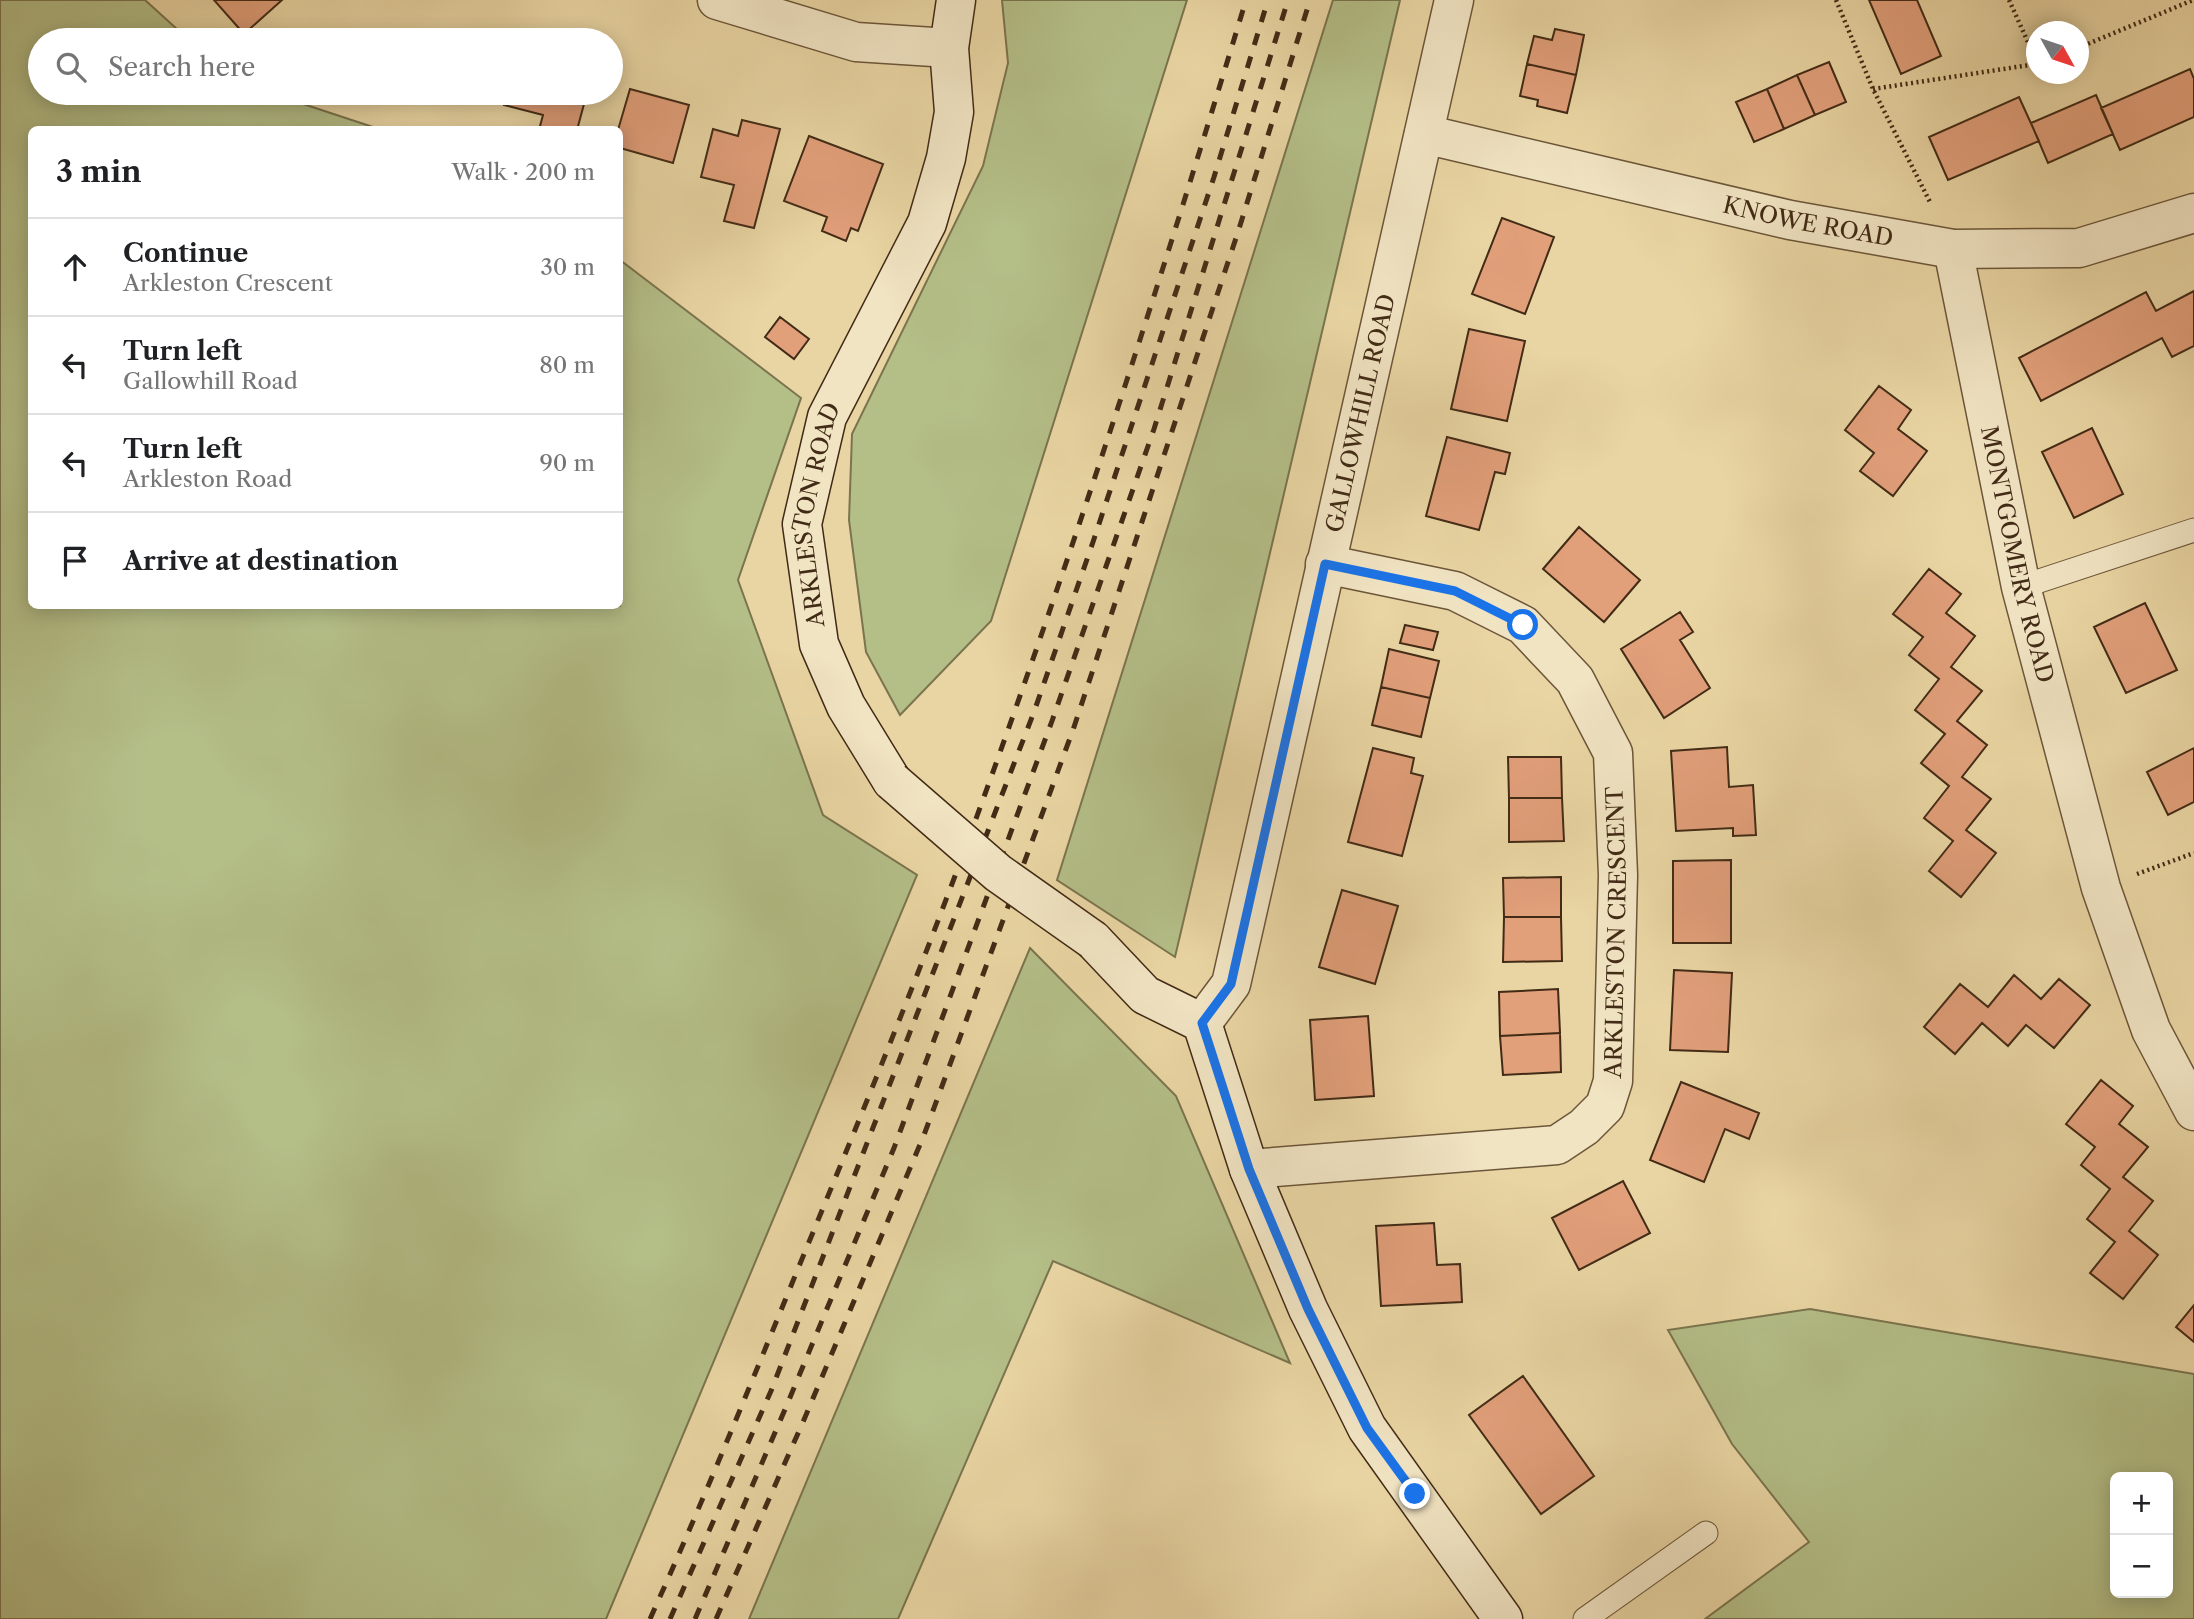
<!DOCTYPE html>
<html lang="en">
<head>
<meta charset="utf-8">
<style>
  body { margin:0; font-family:"Libre Caslon Text",serif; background:#f2f2f2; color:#202124 }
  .controls { position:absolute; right:21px; bottom:21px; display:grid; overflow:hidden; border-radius:10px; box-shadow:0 4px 18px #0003 }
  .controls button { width:63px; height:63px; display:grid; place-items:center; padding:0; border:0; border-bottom:2px solid #e0e0e0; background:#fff; color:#202124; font:35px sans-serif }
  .compass { position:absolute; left:2026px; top:21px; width:63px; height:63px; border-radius:50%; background:#fff; box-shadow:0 4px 18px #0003; rotate:130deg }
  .stop { position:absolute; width:21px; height:21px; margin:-16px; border:5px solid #1a73e8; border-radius:50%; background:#fff }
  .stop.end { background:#1a73e8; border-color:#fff; box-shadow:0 2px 7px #0008 }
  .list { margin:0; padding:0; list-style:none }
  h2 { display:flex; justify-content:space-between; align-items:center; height:91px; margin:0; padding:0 28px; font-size:30px }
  h2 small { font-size:23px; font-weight:400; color:#757577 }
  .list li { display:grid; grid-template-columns:46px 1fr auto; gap:21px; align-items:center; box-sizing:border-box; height:98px; padding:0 28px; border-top:2px solid #e0e0e0 }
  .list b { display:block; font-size:26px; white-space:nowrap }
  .list p { margin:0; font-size:23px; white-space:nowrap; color:#757577 }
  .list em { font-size:23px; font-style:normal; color:#757577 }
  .icon { flex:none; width:38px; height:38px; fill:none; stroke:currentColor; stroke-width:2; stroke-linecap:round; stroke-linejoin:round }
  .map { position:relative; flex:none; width:2194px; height:1619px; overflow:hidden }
  .search { position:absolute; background:#fff; box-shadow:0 4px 18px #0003; left:28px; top:28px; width:595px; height:77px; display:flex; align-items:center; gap:18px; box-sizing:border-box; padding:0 24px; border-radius:38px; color:#757577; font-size:26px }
  .panel { position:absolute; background:#fff; box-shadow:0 4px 18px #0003; left:28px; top:126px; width:595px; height:483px; border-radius:10px }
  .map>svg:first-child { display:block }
  .green { fill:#b4be87; stroke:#7b744e; stroke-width:2; fill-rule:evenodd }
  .building { fill:#e19f7a; stroke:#422b16; stroke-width:2 }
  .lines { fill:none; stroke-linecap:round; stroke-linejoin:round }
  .lane-casing { stroke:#6c5639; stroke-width:25 }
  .street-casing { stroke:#6c5639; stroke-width:41 }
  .secondary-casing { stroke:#422b16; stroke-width:41 }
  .path { stroke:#422b16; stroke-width:4.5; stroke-dasharray:2 3.5; stroke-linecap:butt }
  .lane { stroke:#f1e4c3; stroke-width:23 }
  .street { stroke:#f1e4c3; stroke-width:38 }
  .secondary { stroke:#f1e4c3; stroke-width:38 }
  .rail { stroke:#422b16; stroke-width:5; stroke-dasharray:12 12; stroke-linecap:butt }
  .secondary-bridge-casing { stroke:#422b16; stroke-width:41; stroke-linecap:butt }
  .secondary-bridge { stroke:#f1e4c3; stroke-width:38 }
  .route { stroke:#1a73e8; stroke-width:9 }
  .labels { text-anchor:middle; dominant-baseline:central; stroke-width:5; stroke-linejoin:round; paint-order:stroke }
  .street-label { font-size:23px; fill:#422b16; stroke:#f1e4c3 }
</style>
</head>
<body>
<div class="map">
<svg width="2194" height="1619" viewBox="0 0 2194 1619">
  <rect width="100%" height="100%" fill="#e9d5a3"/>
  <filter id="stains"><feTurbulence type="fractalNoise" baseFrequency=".00286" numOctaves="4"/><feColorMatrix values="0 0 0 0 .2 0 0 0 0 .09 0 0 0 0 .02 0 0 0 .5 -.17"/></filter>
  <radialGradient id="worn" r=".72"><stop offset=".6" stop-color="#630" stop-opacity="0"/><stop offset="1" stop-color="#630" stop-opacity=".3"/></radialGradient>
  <path class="green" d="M 0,0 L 145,0 L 189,40 L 40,40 L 40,93 L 270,93 L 379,129 L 32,130 L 32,606 L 620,606 L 620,260 L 801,398 L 738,580 L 823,815 L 917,875 L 606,1619 L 0,1619 Z
    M 1002,0 L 1187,0 L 991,621 L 900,715 L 866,652 L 849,520 L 852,434 L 983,166 L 1008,63 Z
    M 1333,0 L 1400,0 L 1175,957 L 1057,880 Z
    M 1030,948 L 1176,1096 L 1290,1363 L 1053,1261 L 898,1619 L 749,1619 Z
    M 1810,1309 L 2194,1374 L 2194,1619 L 1705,1619 L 1809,1542 L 1732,1444 L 1668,1330 ZM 2115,1477 L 2168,1477 L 2168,1593 L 2115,1593 Z"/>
  <path class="building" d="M 214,0 L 282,0 L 244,34 Z
    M 1869,0 L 1917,0 L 1941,56 L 1901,74 Z
    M 1555,29 L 1584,35 L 1576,75 L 1527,64 L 1534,36 L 1552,40 Z
    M 1829,62 L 1846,102 L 1815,115 L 1797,75 Z
    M 1527,64 L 1576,75 L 1567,113 L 1537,106 L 1538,100 L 1520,96 Z
    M 2190,69 L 2194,79 L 2194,117 L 2120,150 L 2101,108 Z
    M 1797,75 L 1815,115 L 1784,129 L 1767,89 Z
    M 630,89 L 689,105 L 673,163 L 620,148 L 618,130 Z
    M 1767,89 L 1784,129 L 1754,142 L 1736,102 Z
    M 507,93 L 587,93 L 577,130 L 539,130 L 543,115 L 504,105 Z
    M 2096,95 L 2113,134 L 2048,163 L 2031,123 Z
    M 2019,97 L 2039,141 L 1948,180 L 1929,137 Z
    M 742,120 L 780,129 L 754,228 L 724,221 L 734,185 L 701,177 L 713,129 L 738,136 Z
    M 809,136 L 883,164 L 858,231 L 851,228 L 846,241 L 822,231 L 827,217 L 784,201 Z
    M 1502,218 L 1554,237 L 1525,314 L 1472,294 Z
    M 2194,291 L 2194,346 L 2172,357 L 2162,338 L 2041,401 L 2019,358 L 2146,292 L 2156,311 Z
    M 780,317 L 809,339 L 794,359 L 765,337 Z
    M 1469,329 L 1525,341 L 1507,421 L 1451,409 Z
    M 1879,386 L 1911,410 L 1898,429 L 1927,451 L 1893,496 L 1860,471 L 1874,453 L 1845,430 Z
    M 2092,428 L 2123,494 L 2074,518 L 2042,452 Z
    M 1447,437 L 1510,453 L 1505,474 L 1495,472 L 1479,530 L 1426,516 Z
    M 1579,527 L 1640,580 L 1604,622 L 1543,569 Z
    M 1929,569 L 1961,594 L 1946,613 L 1975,636 L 1951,667 L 1982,691 L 1957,721 L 1987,745 L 1962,777 L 1991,799 L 1966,830 L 1996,853 L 1961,897 L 1929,871 L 1953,841 L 1924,818 L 1949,786 L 1921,763 L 1945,734 L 1915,710 L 1939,679 L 1909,655 L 1923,637 L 1893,614 Z
    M 2145,603 L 2177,670 L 2126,693 L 2094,627 Z
    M 1680,612 L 1693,632 L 1680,640 L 1710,688 L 1664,718 L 1621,649 Z
    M 1405,625 L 1438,632 L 1433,650 L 1400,643 Z
    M 1389,649 L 1439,661 L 1430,698 L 1381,687 Z
    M 1381,687 L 1430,698 L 1421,737 L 1372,725 Z
    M 1727,747 L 1729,787 L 1753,785 L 1756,835 L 1733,836 L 1733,828 L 1676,831 L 1671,751 Z
    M 1373,748 L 1414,758 L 1411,773 L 1423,776 L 1402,856 L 1348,842 Z
    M 2194,748 L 2194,802 L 2168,815 L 2147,772 Z
    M 1508,757 L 1561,757 L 1562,798 L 1509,798 Z
    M 1509,798 L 1562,798 L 1564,841 L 1509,842 Z
    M 1731,860 L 1731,943 L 1673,943 L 1673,861 Z
    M 1561,877 L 1561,917 L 1504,917 L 1503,878 Z
    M 1342,890 L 1398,906 L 1375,984 L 1319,967 Z
    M 1504,917 L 1561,917 L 1562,961 L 1503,962 Z
    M 1674,970 L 1732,973 L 1728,1052 L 1670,1050 Z
    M 2014,975 L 2041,999 L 2059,979 L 2090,1005 L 2054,1048 L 2026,1025 L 2008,1046 L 1982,1023 L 1955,1054 L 1924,1027 L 1960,984 L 1988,1007 Z
    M 1558,989 L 1560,1033 L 1500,1036 L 1499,992 Z
    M 1368,1016 L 1374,1096 L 1315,1100 L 1310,1020 Z
    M 1560,1033 L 1561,1072 L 1503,1075 L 1500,1036 Z
    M 2101,1080 L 2133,1106 L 2119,1124 L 2148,1147 L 2123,1177 L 2153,1201 L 2129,1231 L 2158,1255 L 2123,1299 L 2090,1273 L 2115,1242 L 2087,1219 L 2110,1189 L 2081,1165 L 2095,1147 L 2066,1124 Z
    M 1681,1082 L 1759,1113 L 1749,1139 L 1725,1129 L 1704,1182 L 1650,1160 Z
    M 1623,1181 L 1650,1233 L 1579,1270 L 1552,1218 Z
    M 1434,1223 L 1437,1265 L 1460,1264 L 1462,1302 L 1381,1306 L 1376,1226 Z
    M 2194,1305 L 2194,1342 L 2176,1327 Z
    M 1523,1376 L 1594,1476 L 1541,1514 L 1469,1415 Z"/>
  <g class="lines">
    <g class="lane-casing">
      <path id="lane" d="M 2021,587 L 2194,530
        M 1585,1619 L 1706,1533"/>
    </g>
    <g class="street-casing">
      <g id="street">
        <path d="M 717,0 L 856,42 L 949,48"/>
        <path id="s1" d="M 1424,134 L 1790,220 L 1953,249 L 2079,248 L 2194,213"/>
        <path id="s2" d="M 1953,249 L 2021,587 L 2101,888 L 2151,1030 L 2194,1111"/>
        <path id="s3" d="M 1202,1023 L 1231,984 L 1454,0"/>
        <path id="s4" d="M 1249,1169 L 1557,1145 L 1584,1127 L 1605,1106 L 1613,1081 L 1618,875 L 1613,753 L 1575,680 L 1523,625 L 1455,591 L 1325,564"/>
      </g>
    </g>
    <g class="secondary-casing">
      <g id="secondary">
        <path id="s5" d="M 892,781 L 846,706 L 819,644 L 802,524 L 827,417 L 927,223 L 946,158 L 954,112 L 949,48 L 956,0"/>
        <path d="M 1093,940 L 1145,995 L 1202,1023 L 1249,1169 L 1308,1309 L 1367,1428 L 1503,1619"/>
      </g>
    </g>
    <path class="path" d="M 1836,0 L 1873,89 L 1931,204
      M 2009,0 L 2036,60
      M 2078,48 L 2193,0
      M 1873,89 L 2036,64
      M 2137,874 L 2194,853"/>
    <use href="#lane" class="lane"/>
    <use href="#street" class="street"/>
    <use href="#secondary" class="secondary"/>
    <path class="rail" d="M 650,1619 C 701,1506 748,1391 795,1276 C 858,1123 921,971 977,816 C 1075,547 1163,274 1246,0
      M 670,1619 L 771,1391 L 1034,712 L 1093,542 L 1214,177 L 1268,0
      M 695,1619 L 786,1407 L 894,1148 L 1052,721 L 1154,429 L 1288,0
      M 716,1619 L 803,1422 L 924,1135 L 1073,730 L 1238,232 L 1310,0"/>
    <g class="secondary-bridge-casing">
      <path id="secondary-bridge" d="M 892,781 L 998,873 L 1093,940"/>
    </g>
    <use href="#secondary-bridge" class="secondary-bridge"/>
  </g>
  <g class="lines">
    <path class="route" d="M 1415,1494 L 1367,1428 L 1308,1309 L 1249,1169 L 1202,1023 L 1231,984 L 1325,564 L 1455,591 L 1523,625"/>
  </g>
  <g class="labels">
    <g class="street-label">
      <text stroke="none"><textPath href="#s1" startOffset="394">KNOWE ROAD</textPath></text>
      <text stroke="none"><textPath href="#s3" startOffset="634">GALLOWHILL ROAD</textPath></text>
      <text stroke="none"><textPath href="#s5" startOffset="287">ARKLESTON ROAD</textPath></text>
      <text stroke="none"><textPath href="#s2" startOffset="312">MONTGOMERY ROAD</textPath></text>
      <text stroke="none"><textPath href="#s4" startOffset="546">ARKLESTON CRESCENT</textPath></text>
    </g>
  </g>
  <rect width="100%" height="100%" filter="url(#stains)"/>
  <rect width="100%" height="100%" fill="url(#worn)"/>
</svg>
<div class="controls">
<button>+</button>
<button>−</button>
</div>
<svg class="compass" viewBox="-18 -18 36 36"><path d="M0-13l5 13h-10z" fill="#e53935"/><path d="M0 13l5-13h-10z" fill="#757577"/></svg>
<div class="stop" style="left:1523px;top:625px"></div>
<div class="stop end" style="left:1415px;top:1494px"></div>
<div class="search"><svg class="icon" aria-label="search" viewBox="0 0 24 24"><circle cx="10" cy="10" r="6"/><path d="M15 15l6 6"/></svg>Search here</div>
<section class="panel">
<h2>3 min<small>Walk · 200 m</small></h2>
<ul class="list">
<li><svg class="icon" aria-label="ahead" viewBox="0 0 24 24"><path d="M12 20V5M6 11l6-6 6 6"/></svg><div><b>Continue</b><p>Arkleston Crescent</p></div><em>30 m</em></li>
<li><svg class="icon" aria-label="left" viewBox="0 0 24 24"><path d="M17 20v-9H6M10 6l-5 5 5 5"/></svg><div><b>Turn left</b><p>Gallowhill Road</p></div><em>80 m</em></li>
<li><svg class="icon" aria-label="left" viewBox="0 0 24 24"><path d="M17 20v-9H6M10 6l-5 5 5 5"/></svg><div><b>Turn left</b><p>Arkleston Road</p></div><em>90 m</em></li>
<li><svg class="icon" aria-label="arrive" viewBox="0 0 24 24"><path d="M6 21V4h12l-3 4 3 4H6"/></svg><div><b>Arrive at destination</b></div></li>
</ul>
</section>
</div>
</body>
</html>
